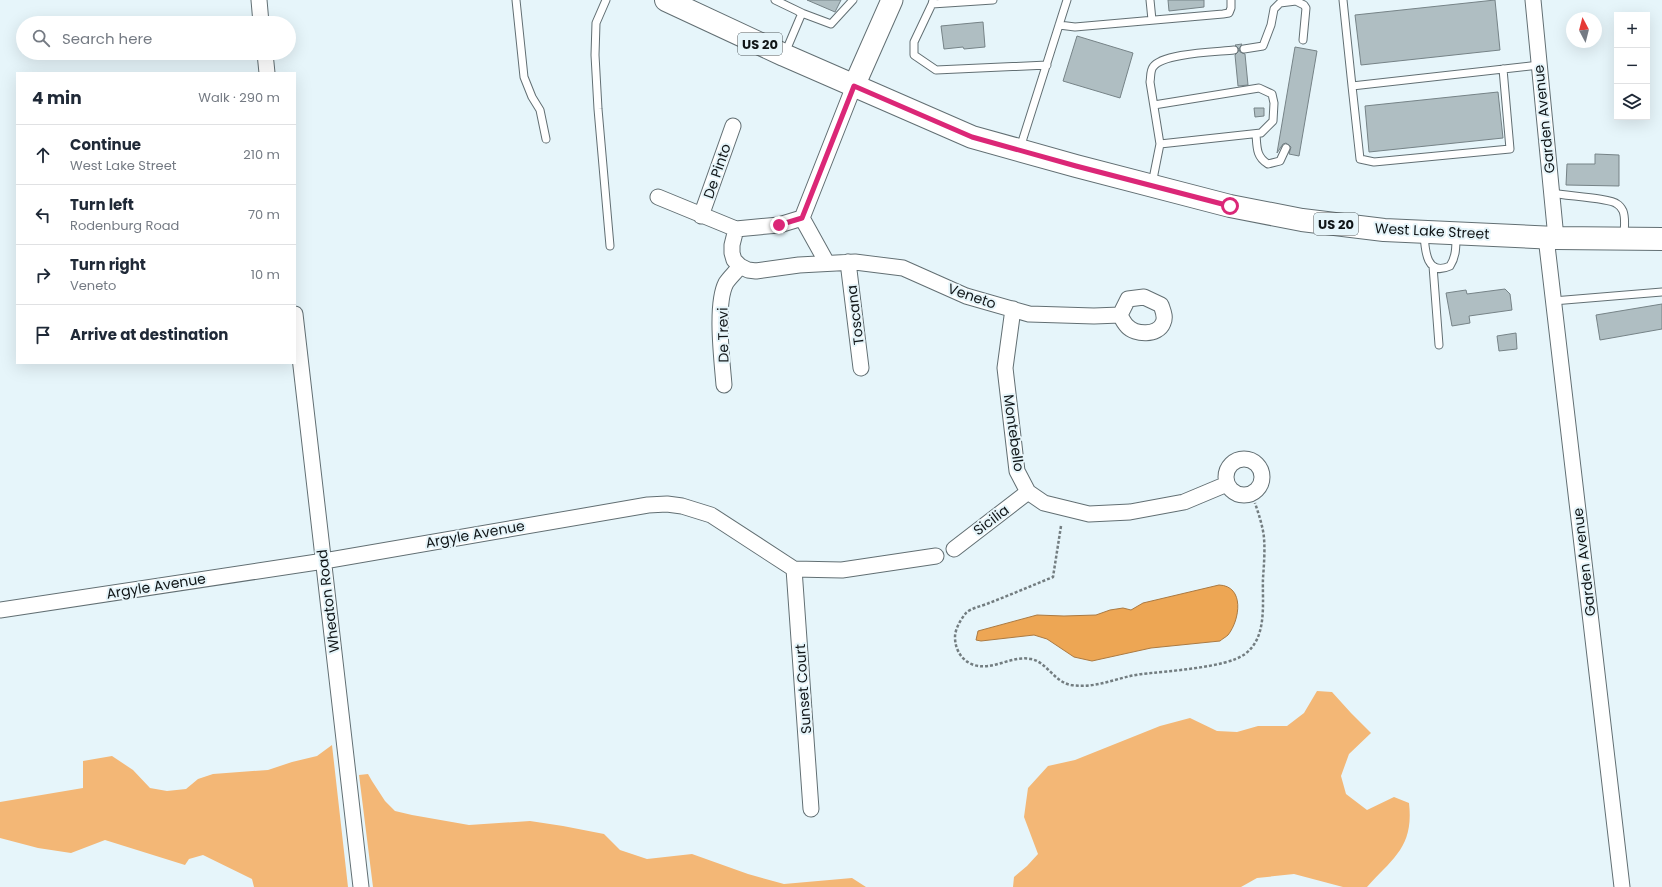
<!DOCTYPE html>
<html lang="en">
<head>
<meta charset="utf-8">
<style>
  body { margin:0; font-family:Poppins,sans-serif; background:#f2f2f3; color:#1f2937 }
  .controls { position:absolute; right:12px; top:12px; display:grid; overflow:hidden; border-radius:0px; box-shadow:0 4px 16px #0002 }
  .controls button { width:36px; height:36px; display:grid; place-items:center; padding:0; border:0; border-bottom:1px solid #e0e1e3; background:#fff; color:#1f2937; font:20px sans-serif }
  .compass { position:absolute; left:1566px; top:12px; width:36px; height:36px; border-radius:50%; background:#fff; box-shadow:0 4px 16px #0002; rotate:353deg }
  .stop { position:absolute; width:12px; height:12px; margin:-9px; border:3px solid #db2777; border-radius:50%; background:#fff }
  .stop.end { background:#db2777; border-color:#fff; box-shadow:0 1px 4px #0008 }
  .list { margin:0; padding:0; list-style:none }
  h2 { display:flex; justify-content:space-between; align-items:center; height:52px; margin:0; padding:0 16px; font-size:17px }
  h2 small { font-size:13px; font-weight:400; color:#747a83 }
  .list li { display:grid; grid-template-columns:26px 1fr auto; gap:12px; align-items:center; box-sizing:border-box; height:60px; padding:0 16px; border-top:1px solid #e0e1e3 }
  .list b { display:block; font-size:15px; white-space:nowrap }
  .list p { margin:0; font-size:13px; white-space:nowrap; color:#747a83 }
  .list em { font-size:13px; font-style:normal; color:#747a83 }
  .icon { flex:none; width:22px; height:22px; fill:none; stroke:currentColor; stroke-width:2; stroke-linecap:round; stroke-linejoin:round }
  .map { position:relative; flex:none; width:1662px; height:887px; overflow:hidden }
  .search { position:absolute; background:#fff; box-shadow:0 4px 16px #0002; left:16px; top:16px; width:280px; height:44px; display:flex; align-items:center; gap:10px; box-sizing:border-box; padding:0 14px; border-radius:22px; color:#747a83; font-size:15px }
  .panel { position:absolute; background:#fff; box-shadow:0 4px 16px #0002; left:16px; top:72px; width:280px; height:292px; border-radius:0px }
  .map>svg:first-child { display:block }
  .green { fill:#f3b776 }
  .water { fill:#eda654; stroke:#ab7a42 }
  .building { fill:#afbec2; stroke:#768387 }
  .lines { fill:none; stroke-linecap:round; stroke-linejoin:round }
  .lane-casing { stroke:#626f73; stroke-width:9 }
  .street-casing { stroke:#626f73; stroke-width:17 }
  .secondary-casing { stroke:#626f73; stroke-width:23 }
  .primary-casing { stroke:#626f73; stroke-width:24 }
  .path { stroke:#737d80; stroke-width:2.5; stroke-dasharray:3 2; stroke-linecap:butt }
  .lane { stroke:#fff; stroke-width:7 }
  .street { stroke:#fff; stroke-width:15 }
  .secondary { stroke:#fff; stroke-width:21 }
  .primary { stroke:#fff; stroke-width:22 }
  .route { stroke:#db2777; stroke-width:5 }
  .labels { text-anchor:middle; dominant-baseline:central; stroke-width:4; stroke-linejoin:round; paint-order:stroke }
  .shield { fill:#e6f5fa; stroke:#50585b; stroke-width:1 }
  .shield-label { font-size:13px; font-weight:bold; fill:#101517 }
  .street-label { font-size:14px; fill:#101517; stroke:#e6f5fa }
</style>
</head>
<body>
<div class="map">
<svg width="1662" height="887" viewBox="0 0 1662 887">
  <rect width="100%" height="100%" fill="#e6f5fa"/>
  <path class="green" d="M 1317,691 L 1332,692 L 1351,713 L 1371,733 L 1349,754 L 1341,776 L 1346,794 L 1367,810 L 1394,797 L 1409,803 C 1414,847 1393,858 1367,887 L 1343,887 L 1294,874 L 1257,878 L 1241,887 L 1013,887 L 1014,877 L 1027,866 L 1038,854 L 1024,817 L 1028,788 L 1048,766 L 1075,760 L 1160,726 L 1190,718 L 1217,731 L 1237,732 L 1258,726 L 1287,726 L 1304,713 Z
    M 332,745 L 348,887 L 254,887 L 252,879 L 203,855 L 189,859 L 185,865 L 105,840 L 71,853 L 38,848 L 0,838 L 0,802 L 83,788 L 83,761 L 112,756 L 133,770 L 150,788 L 167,791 L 186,789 L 198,779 L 213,774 L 268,770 L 292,762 L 317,756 Z
    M 368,774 L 372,781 L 385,801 L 395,811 L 412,815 L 469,825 L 530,821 L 563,826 L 604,834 L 620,850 L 647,859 L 692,854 L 748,874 L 784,884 L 852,878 L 866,887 L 373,887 L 359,775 Z"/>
  <path class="water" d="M 1219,585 C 1245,586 1240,620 1228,635 C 1226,637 1222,639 1220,641 L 1151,648 L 1092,661 L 1074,657 L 1047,639 L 1034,635 L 981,641 L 976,640 L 978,631 L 1037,615 L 1064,616 L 1096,615 L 1110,610 L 1123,608 L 1131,610 L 1143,603 Z"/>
  <path class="building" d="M 807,0 L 841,0 L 835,12 Z
    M 1168,0 L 1204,0 L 1204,7 L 1169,11 Z
    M 1495,0 L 1500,50 L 1361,65 L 1355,15 Z
    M 983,22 L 985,47 L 964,49 L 963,47 L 944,49 L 941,26 Z
    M 1077,36 L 1133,53 L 1120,98 L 1063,81 Z
    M 1242,44 L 1239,49 L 1240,52 L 1245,54 L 1248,85 L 1238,86 L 1235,55 L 1238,52 L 1239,49 L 1235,45 Z
    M 1295,47 L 1317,51 L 1299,156 L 1289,154 L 1291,147 L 1286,143 L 1283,144 L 1277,153 Z
    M 1498,92 L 1503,138 L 1369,152 L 1365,106 Z
    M 1254,108 L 1264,108 L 1264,116 L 1255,117 Z
    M 1595,154 L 1619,155 L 1619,186 L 1566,185 L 1567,164 L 1595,164 Z
    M 1505,289 L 1510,294 L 1512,310 L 1469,316 L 1470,323 L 1452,326 L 1446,293 L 1466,290 L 1467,294 Z
    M 1662,304 L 1662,329 L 1600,340 L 1596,315 Z
    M 1516,333 L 1517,349 L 1499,351 L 1497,336 Z"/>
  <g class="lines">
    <g class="lane-casing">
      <path id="lane" d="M 516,0 L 524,77 L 532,97 L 540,110 L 546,139
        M 606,0 L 596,23 L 595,55 L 598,109 L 610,246
        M 775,0 L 802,13 L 785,53
        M 933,0 L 932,4 L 993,0
        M 1150,0 L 1152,20
        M 1343,0 L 1352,86
        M 932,4 L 914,42 L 914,55 L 936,70 L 1047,65
        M 799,12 L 831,24 L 853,0
        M 1059,25 L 1075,27 L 1223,14 L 1229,13 L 1231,8 L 1231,0
        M 1244,49 L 1263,46 L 1271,25 L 1274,9 L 1280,3 L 1296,1 L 1304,5 L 1306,8 L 1303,40
        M 1503,69 L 1510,149 L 1374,162 L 1360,159 L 1352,86 L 1539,65
        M 1154,105 L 1259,88 L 1272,94 L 1274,103 L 1273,121 L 1261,133 L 1160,144
        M 1256,134 C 1257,147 1256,157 1268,164 L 1280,161 L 1286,148
        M 1020,148 L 1067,0
        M 1152,184 L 1160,144 L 1150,82 C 1151,77 1150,71 1153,67 C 1162,53 1217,52 1234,50
        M 1552,193 C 1565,196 1610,198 1617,204 C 1619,205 1622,209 1623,211 C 1626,219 1624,228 1624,236
        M 1424,234 C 1425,249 1426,277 1450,266 C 1456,257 1456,247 1456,236
        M 1433,266 L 1439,345
        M 1553,301 L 1662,292"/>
    </g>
    <g class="street-casing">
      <path id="street" d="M 259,0 L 261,23
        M 1533,0 L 1556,238
        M 265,53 L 267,73
        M 658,197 L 736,229 L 732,245 L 732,253 L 734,260 L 740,266 L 748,270 L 756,271 L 799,265 L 855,262 L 903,268 L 966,296 L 1029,314 L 1094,316 L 1120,315 C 1122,319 1124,323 1127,326 C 1135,335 1158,336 1163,323 C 1166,317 1163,311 1161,305 L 1144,297 L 1128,299 L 1120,315
        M 701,216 L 733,126
        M 802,218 L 854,86
        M 802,218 L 827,263
        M 736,229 L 779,225 L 802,218
        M 1546,237 L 1622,887
        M 848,262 L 861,368
        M 1013,309 L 1005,368 L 1017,471 L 1028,492 L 1044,503 L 1089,514 L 1130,512 L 1184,502 L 1227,484
        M 295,314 L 361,887
        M 724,385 C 722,360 715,304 726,283 C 730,277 736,272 740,266
        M1226 477a18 18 0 1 1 36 0a18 18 0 1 1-36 0Z
        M 954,549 L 1028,492
        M 794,569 L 811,809
        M 0,610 L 324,561 L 648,505 L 667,504 L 682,506 L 711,515 L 794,569 L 842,570 L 936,556"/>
    </g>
    <g class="secondary-casing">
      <path id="secondary" d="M 854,86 L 892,0"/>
    </g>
    <g class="primary-casing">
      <path id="primary" d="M 666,0 L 784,55 L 972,137 L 1076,166 L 1230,206 L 1302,220 L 1384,230 L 1556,238 L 1662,239"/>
    </g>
    <path class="path" d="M 1061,526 L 1053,577 C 1031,586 1010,595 989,603 C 982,606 971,608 966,613 C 961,619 955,629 955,637 C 955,650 962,661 974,665 C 993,671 1012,655 1031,659 C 1047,662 1054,682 1071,685 C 1097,689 1117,677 1142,674 C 1166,671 1226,668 1245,654 C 1268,637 1262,602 1263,578 C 1264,565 1265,551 1264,538 C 1263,527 1259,515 1255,503"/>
    <use href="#lane" class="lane"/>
    <use href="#street" class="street"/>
    <use href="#secondary" class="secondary"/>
    <use href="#primary" class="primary"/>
  </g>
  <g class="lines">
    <path class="route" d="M 779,225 L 802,218 L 854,86 L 972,137 L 1076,166 L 1230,206"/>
  </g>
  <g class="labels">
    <g class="shield">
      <rect x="738" y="33" width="44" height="22" rx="3"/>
      <rect x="1314" y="213" width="44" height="22" rx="3"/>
    </g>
    <g class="shield-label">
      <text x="760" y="44">US 20</text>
      <text x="1336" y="224">US 20</text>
    </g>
    <g class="street-label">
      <text transform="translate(1544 119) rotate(-96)">Garden Avenue</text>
      <text transform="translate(717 171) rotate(-71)">De Pinto</text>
      <text transform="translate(1432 231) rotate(3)">West Lake Street</text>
      <text transform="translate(972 296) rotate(19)">Veneto</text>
      <text transform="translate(855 315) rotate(-97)">Toscana</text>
      <text transform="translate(723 335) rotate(-91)">De Trevi</text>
      <text transform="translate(1014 433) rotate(82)">Montebello</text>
      <text transform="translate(991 520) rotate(-37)">Sicilia</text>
      <text transform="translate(475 534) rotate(-10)">Argyle Avenue</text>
      <text transform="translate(1584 562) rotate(-97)">Garden Avenue</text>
      <text transform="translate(156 586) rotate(-9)">Argyle Avenue</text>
      <text transform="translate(328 601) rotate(-97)">Wheaton Road</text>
      <text transform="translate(803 689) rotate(-94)">Sunset Court</text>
    </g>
  </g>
</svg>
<div class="controls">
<button>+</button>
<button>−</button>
<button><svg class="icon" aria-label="layers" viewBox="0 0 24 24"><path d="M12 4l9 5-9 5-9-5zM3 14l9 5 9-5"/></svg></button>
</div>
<svg class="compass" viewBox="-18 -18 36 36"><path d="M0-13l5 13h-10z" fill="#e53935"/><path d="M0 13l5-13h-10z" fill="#747a83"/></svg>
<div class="stop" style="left:1230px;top:206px"></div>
<div class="stop end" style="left:779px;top:225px"></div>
<div class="search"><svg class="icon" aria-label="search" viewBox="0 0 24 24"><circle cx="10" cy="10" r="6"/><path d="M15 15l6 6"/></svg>Search here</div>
<section class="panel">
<h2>4 min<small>Walk · 290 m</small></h2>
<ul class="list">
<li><svg class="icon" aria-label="ahead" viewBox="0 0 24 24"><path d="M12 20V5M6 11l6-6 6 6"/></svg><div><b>Continue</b><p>West Lake Street</p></div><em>210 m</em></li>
<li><svg class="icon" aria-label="left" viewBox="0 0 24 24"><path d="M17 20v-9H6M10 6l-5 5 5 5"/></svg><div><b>Turn left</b><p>Rodenburg Road</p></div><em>70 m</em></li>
<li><svg class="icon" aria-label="right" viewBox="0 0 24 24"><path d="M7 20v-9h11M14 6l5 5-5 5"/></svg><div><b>Turn right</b><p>Veneto</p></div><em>10 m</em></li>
<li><svg class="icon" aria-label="arrive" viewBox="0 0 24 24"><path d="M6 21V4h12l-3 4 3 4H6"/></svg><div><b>Arrive at destination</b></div></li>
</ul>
</section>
</div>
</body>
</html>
